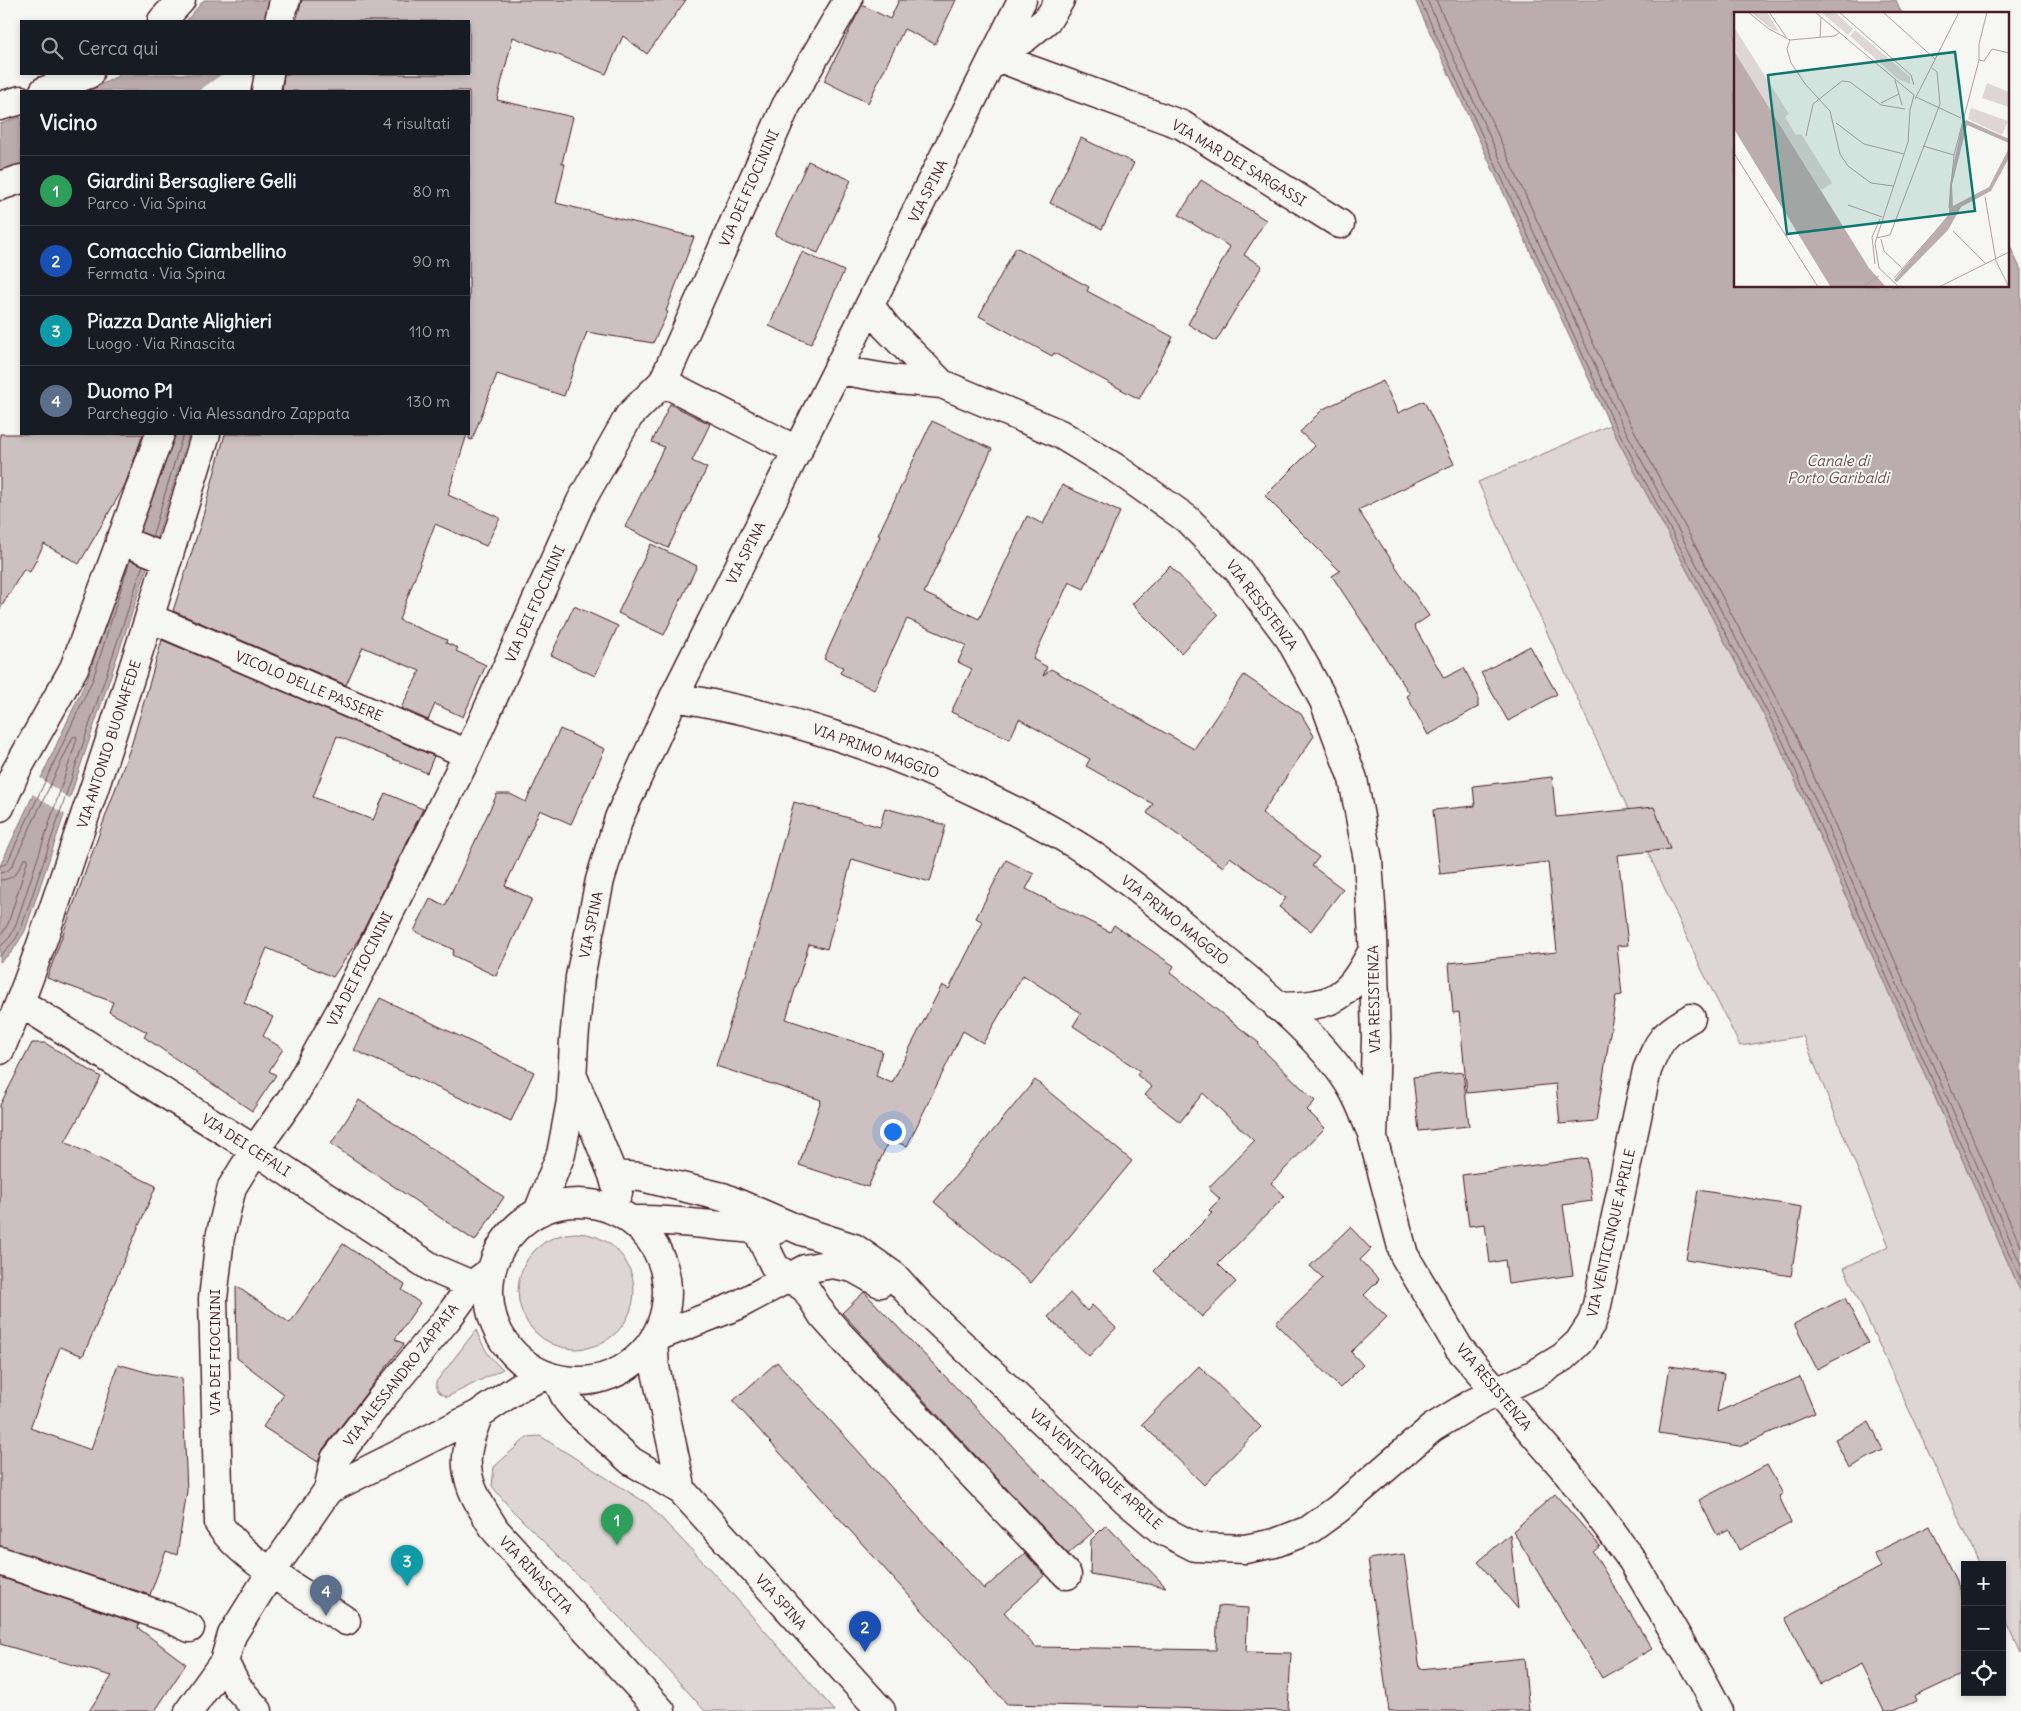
<!DOCTYPE html>
<html lang="it">
<head>
<meta charset="utf-8">
<style>
  body { margin:0; font-family:Delius,sans-serif; background:#242831; color:#f1f3f6 }
  .controls { position:absolute; right:15px; bottom:15px; display:grid; overflow:hidden; border-radius:0px; box-shadow:0 2px 8px #0003 }
  .controls button { width:45px; height:45px; display:grid; place-items:center; padding:0; border:0; border-bottom:1px solid #363941; background:#171b24; color:#f1f3f6; font:25px sans-serif }
  .you { position:absolute; left:892px; top:1131px; width:18px; height:18px; margin:-12px; border:4px solid #fff; border-radius:50%; background:#1a73e8; box-shadow:0 0 0 8px #1a73e833 }
  .badge { display:grid; place-items:center; width:32px; height:32px; border-radius:50%; background:#a6949b; color:#fff; font-size:16px; font-weight:700 }
  .pin { position:absolute; translate:-50% -41px; filter:drop-shadow(0 1px 2px #0008) }
  .pin::after { content:''; position:absolute; top:26px; width:18px; height:15px; background:inherit; clip-path:polygon(0 0,100% 0,50% 100%) }
  .list { margin:0; padding:0; list-style:none }
  h2 { display:flex; justify-content:space-between; align-items:center; height:65px; margin:0; padding:0 20px; font-size:21px }
  h2 small { font-size:16px; font-weight:400; color:#9ea1a6 }
  .list li { display:grid; grid-template-columns:32px 1fr auto; gap:15px; align-items:center; box-sizing:border-box; height:70px; padding:0 20px; border-top:1px solid #363941 }
  .list b { display:block; font-size:19px; white-space:nowrap }
  .list p { margin:0; font-size:16px; white-space:nowrap; color:#9ea1a6 }
  .list em { font-size:16px; font-style:normal; color:#9ea1a6 }
  .icon { flex:none; width:28px; height:28px; fill:none; stroke:currentColor; stroke-width:2; stroke-linecap:round; stroke-linejoin:round }
  .map { position:relative; flex:none; width:2021px; height:1711px; overflow:hidden }
  .search { position:absolute; background:#171b24; box-shadow:0 2px 8px #0003; left:20px; top:20px; width:450px; height:55px; display:flex; align-items:center; gap:12px; box-sizing:border-box; padding:0 18px; border-radius:0px; color:#9ea1a6; font-size:19px }
  .panel { position:absolute; background:#171b24; box-shadow:0 2px 8px #0003; left:20px; top:90px; width:450px; height:345px; border-radius:0px }
  .map>svg:first-child { display:block }
  .green { fill:#ddd6d5; stroke:#947a80 }
  .water { fill:#bbadae; stroke:#8e747a }
  .pier { fill:#f6f6f2 }
  .lines { fill:none; stroke-linecap:round; stroke-linejoin:round }
  .shore { stroke:#77585f; stroke-width:1 }
  .building { fill:#ccc1c0; stroke:#4a1f2b }
  .minor-casing { stroke:#4a1f2b; stroke-width:31 }
  .minor { stroke:#f6f6f2; stroke-width:28 }
  .labels { text-anchor:middle; dominant-baseline:central; stroke-width:4; stroke-linejoin:round; paint-order:stroke }
  .street-label { font-size:14px; fill:#4a1f2b; stroke:#f6f6f2 }
  .water-label { font-size:15px; font-style:italic; fill:#6c4a52; stroke:#f6f6f2 }
  .inset-road { fill:none; stroke:#b1a0a2; stroke-width:1 }
  .view { fill:#0f766e; fill-opacity:0.15; stroke:#0f766e; stroke-width:2.5 }
  .inset-edge { fill:none; stroke:#4a1f2b; stroke-width:2.5 }
</style>
</head>
<body>
<div class="map">
<svg width="2021" height="1711" viewBox="0 0 2021 1711">
  <rect width="100%" height="100%" fill="#f6f6f2"/>
  <filter id="ink" filterUnits="userSpaceOnUse"><feTurbulence type="fractalNoise" baseFrequency=".02" numOctaves="2"/><feDisplacementMap in="SourceGraphic" scale="10" xChannelSelector="R" yChannelSelector="G"/><feConvolveMatrix kernelMatrix="1 2 1 2 8 2 1 2 1" color-interpolation-filters="sRGB"/></filter>
  <g filter="url(#ink)">
    <path class="green" d="M 1610,425 L 1778,742 L 2021,1292 L 2021,1653 L 2002,1612 L 2002,1565 L 1980,1565 L 1844,1268 L 1889,1246 L 1803,1036 L 1740,1046 L 1702,970 L 1478,482 Z
      M518 1291a58 58 0 1 1 116 0a58 58 0 1 1-116 0Z
      M 476,1330 C 483,1346 489,1359 503,1369 L 447,1397 C 439,1393 436,1391 436,1382 Z
      M 540,1436 L 648,1504 L 721,1581 L 835,1711 L 705,1711 L 637,1635 L 510,1508 L 492,1486 L 494,1467 L 527,1437 Z"/>
    <path class="water" d="M 204,0 L 273,0 L 265,21 L 186,21 Z
      M 1415,0 L 1896,0 L 1902,14 L 1735,14 L 1735,286 L 2007,286 L 2007,240 L 2021,270 L 2021,1292 L 1778,742 L 1610,425 Z
      M 122,74 L 222,74 L 198,91 L 88,91 Z
      M 21,117 L 21,167 L 0,174 L 0,124 Z
      M 166,434 L 189,434 L 155,544 L 25,931 L 12,952 L 0,962 L 0,866 L 88,677 Z"/>
    <path class="pier" d="M 222,74 L 253,74 L 251,82 L 240,91 L 223,91 L 223,76 L 202,91 L 198,91 Z
      M 39,777 L 71,800 L 66,815 L 31,793 Z"/>
    <g class="lines">
      <path class="shore" d="M 1420,0 L 1614,423 L 1782,740 L 2021,1280
        M 1427,0 L 1620,420 L 1788,737 L 2021,1265
        M 1436,0 L 1627,417 L 1795,734 L 2021,1247
        M 152,537 L 183,434
        M 0,866 L 7,863 L 93,679 L 130,560
        M 0,873 L 7,871 L 12,866 L 73,737 L 76,736 L 77,739 L 15,927 L 10,937 L 0,947
        M 0,880 C 14,880 18,871 24,859 L 28,859 L 8,924 L 0,937
        M 0,956 L 15,940 L 21,929 L 143,565"/>
    </g>
    <path class="building" d="M 302,0 L 686,0 L 647,54 L 623,36 L 606,74 L 513,37 L 497,100 L 573,117 L 562,163 L 565,164 L 556,203 L 694,237 L 666,311 L 668,312 L 653,343 L 587,332 L 564,396 L 497,374 L 472,440 L 469,439 L 469,91 L 282,91 L 284,74 L 469,74 L 469,21 L 296,21 Z
      M 899,0 L 956,0 L 935,44 L 904,29 L 868,103 L 824,81 L 862,5 L 890,19 Z
      M 1081,138 L 1134,163 L 1102,229 L 1050,203 Z
      M 808,161 L 851,180 L 818,253 L 775,235 Z
      M 1201,180 L 1266,220 L 1244,255 L 1262,266 L 1216,341 L 1188,324 L 1230,247 L 1179,215 Z
      M 1016,247 L 1089,287 L 1087,291 L 1173,337 L 1139,399 L 1054,353 L 1052,356 L 979,316 Z
      M 802,252 L 844,271 L 811,344 L 769,326 Z
      M 1383,381 L 1398,413 L 1424,401 L 1454,464 L 1358,510 L 1429,616 L 1414,626 L 1444,678 L 1464,668 L 1478,695 L 1478,707 L 1428,735 L 1407,696 L 1410,694 L 1332,576 L 1340,571 L 1265,496 L 1315,446 L 1300,432 L 1323,409 Z
      M 670,404 L 710,424 L 692,461 L 707,468 L 668,548 L 625,527 L 664,447 L 652,442 Z
      M 932,421 L 992,449 L 924,593 L 979,619 L 1027,516 L 1043,524 L 1062,485 L 1120,512 L 1084,589 L 1069,582 L 1033,659 L 1047,667 L 1043,676 L 1051,669 L 1194,749 L 1244,675 L 1301,714 L 1314,736 L 1262,813 L 1319,857 L 1312,866 L 1343,889 L 1311,931 L 1279,907 L 1286,898 L 1230,857 L 1223,867 L 1147,813 L 1153,804 L 1086,766 L 1090,759 L 1019,719 L 1010,739 L 951,712 L 972,669 L 958,662 L 966,645 L 907,619 L 874,690 L 840,673 L 843,667 L 824,659 L 880,536 L 878,535 Z
      M 0,434 L 143,434 L 125,485 L 79,564 L 44,544 L 30,572 L 24,569 L 0,609 Z
      M 225,434 L 467,434 L 448,495 L 500,518 L 486,546 L 435,524 L 399,620 L 447,640 L 446,643 L 458,648 L 456,651 L 486,665 L 463,717 L 435,704 L 428,720 L 401,708 L 420,671 L 363,647 L 346,685 L 173,611 L 201,523 Z
      M 651,544 L 697,566 L 664,635 L 618,613 Z
      M 1170,566 L 1218,615 L 1181,653 L 1132,604 Z
      M 574,606 L 618,626 L 595,676 L 551,655 Z
      M 162,640 L 434,756 L 427,773 L 337,736 L 313,797 L 373,820 L 385,793 L 423,809 L 360,937 L 333,977 L 267,948 L 244,1003 L 273,1017 L 263,1036 L 283,1049 L 269,1071 L 276,1075 L 252,1111 L 144,1037 L 147,1032 L 109,1012 L 113,1002 L 47,978 L 132,743 Z
      M 1530,646 L 1557,694 L 1508,721 L 1481,673 Z
      M 560,729 L 605,749 L 571,824 L 540,810 L 505,886 L 532,899 L 496,976 L 452,955 L 454,950 L 414,931 L 430,899 L 445,906 L 497,794 L 510,794 L 526,802 Z
      M 1552,777 L 1556,817 L 1654,807 L 1670,849 L 1618,855 L 1628,945 L 1617,946 L 1622,995 L 1616,996 L 1596,1121 L 1560,1124 L 1556,1084 L 1467,1093 L 1459,1012 L 1453,1013 L 1449,963 L 1557,952 L 1548,862 L 1440,874 L 1433,810 L 1475,806 L 1473,786 Z
      M 794,802 L 880,827 L 885,808 L 946,825 L 930,882 L 852,859 L 827,949 L 809,944 L 786,1019 L 882,1051 L 876,1076 L 892,1083 L 942,985 L 949,989 L 983,922 L 976,918 L 1006,860 L 1034,874 L 1026,889 L 1110,932 L 1114,925 L 1174,966 L 1170,973 L 1259,1043 L 1258,1045 L 1315,1101 L 1307,1110 L 1325,1128 L 1271,1183 L 1285,1196 L 1218,1264 L 1236,1282 L 1202,1317 L 1154,1271 L 1212,1213 L 1209,1210 L 1220,1199 L 1208,1188 L 1254,1141 L 1203,1093 L 1180,1122 L 1145,1095 L 1152,1087 L 1137,1075 L 1140,1071 L 1073,1026 L 1081,1013 L 1023,975 L 983,1043 L 963,1031 L 907,1146 L 889,1140 L 868,1187 L 799,1165 L 821,1100 L 716,1066 L 745,976 L 746,976 Z
      M 380,998 L 534,1072 L 511,1121 L 354,1050 Z
      M 32,1043 L 45,1043 L 101,1077 L 65,1142 L 156,1186 L 83,1356 L 60,1347 L 30,1428 L 91,1450 L 118,1364 L 153,1374 L 182,1378 L 187,1491 L 177,1555 L 166,1551 L 150,1595 L 0,1546 L 0,1105 Z
      M 1463,1072 L 1469,1126 L 1419,1131 L 1413,1077 Z
      M 1035,1080 L 1132,1161 L 1031,1283 L 934,1202 Z
      M 359,1100 L 504,1197 L 475,1241 L 331,1144 Z
      M 1587,1158 L 1592,1201 L 1563,1205 L 1573,1275 L 1508,1284 L 1505,1260 L 1490,1263 L 1485,1224 L 1469,1226 L 1462,1175 Z
      M 1698,1190 L 1802,1207 L 1791,1276 L 1686,1259 Z
      M 1350,1227 L 1371,1249 L 1360,1260 L 1379,1280 L 1364,1295 L 1387,1317 L 1351,1352 L 1363,1365 L 1340,1388 L 1276,1323 L 1323,1278 L 1310,1266 Z
      M 343,1244 L 405,1285 L 402,1290 L 420,1303 L 395,1339 L 404,1344 L 323,1449 L 318,1462 L 263,1427 L 284,1394 L 237,1358 L 236,1286 L 290,1323 Z
      M 864,1292 L 1094,1531 L 1068,1554 L 842,1313 Z
      M 1070,1293 L 1087,1311 L 1092,1305 L 1116,1328 L 1089,1356 L 1048,1317 Z
      M 1845,1298 L 1868,1343 L 1817,1369 L 1794,1324 Z
      M 777,1362 L 984,1589 L 1025,1553 L 1045,1575 L 1004,1612 L 1035,1647 L 1216,1650 L 1218,1606 L 1248,1608 L 1246,1652 L 1291,1653 L 1288,1711 L 1007,1704 L 733,1401 Z
      M 1199,1366 L 1261,1427 L 1204,1485 L 1142,1424 Z
      M 1670,1366 L 1724,1374 L 1717,1412 L 1800,1377 L 1815,1413 L 1739,1446 L 1659,1433 Z
      M 1869,1422 L 1883,1450 L 1849,1468 L 1835,1439 Z
      M 1767,1465 L 1783,1494 L 1779,1496 L 1791,1523 L 1739,1550 L 1729,1529 L 1717,1535 L 1699,1500 Z
      M 1555,1494 L 1600,1546 L 1593,1552 L 1652,1649 L 1602,1678 L 1513,1531 Z
      M 1106,1525 L 1166,1587 L 1090,1574 L 1091,1540 Z
      M 1930,1526 L 1965,1600 L 1965,1673 L 1914,1697 L 1916,1701 L 1894,1711 L 1884,1711 L 1861,1664 L 1820,1685 L 1785,1618 L 1881,1567 L 1874,1553 Z
      M 1510,1534 L 1518,1609 L 1478,1562 Z
      M 1404,1554 L 1420,1669 L 1524,1658 L 1529,1711 L 1389,1711 L 1368,1559 Z
      M 0,1577 L 139,1624 L 138,1628 L 186,1664 L 155,1711 L 89,1711 L 112,1676 L 0,1644 Z"/>
    <g class="lines">
      <g class="minor-casing">
        <path id="minor" d="M 162,21 L 181,0
          M 279,21 L 283,5 L 286,0
          M 995,56 L 1031,70 L 1182,125 L 1340,224
          M 995,56 L 1025,38 L 1048,19 L 1060,0
          M 44,91 L 89,74
          M 266,91 L 269,74
          M 0,106 L 21,100
          M 0,186 L 21,179
          M 870,306 L 886,327 L 942,384
          M 838,370 L 898,380 L 942,384 L 1060,434 L 1114,467 L 1187,519 L 1238,570 L 1290,639 L 1324,701 L 1353,779 L 1368,860 L 1373,936 L 1376,1038 L 1373,1138 L 1404,1255 L 1459,1348 L 1568,1473 L 1632,1560 L 1703,1681 L 1719,1711
          M 663,382 L 798,451
          M 120,540 L 168,559
          M 150,618 L 468,754
          M 674,697 C 786,715 886,748 988,798 C 1024,815 1059,833 1092,855 C 1138,887 1180,922 1222,958 C 1265,993 1333,1048 1357,1098 C 1362,1108 1366,1119 1370,1129
          M 0,807 L 15,773 L 74,668 L 160,434
          M 21,1003 L 255,1150 L 432,1268 L 472,1285
          M 1278,1007 C 1334,1006 1347,1000 1373,950
          M 0,1050 C 29,984 51,916 74,848 C 121,711 164,572 206,434
          M 574,1079 L 613,1175 L 618,1193
          M 613,1175 L 641,1177 L 723,1197 L 802,1231 L 854,1248 L 894,1276 L 922,1307 L 1127,1501 L 1160,1529 L 1195,1547 L 1245,1549 L 1275,1543 L 1309,1530 L 1338,1509 L 1432,1428 L 1473,1403 L 1535,1374 L 1563,1357 L 1579,1342 L 1592,1322 L 1597,1305 L 1647,1070 C 1660,1039 1662,1035 1691,1018
          M489 1292a89 89 0 1 1 178 0a89 89 0 1 1-178 0Z
          M 538,1212 L 561,1154 L 571,1101 L 574,1041 L 580,977 L 600,880 L 619,818 L 674,697 L 1022,0
          M 635,1220 C 682,1219 729,1229 776,1230
          M 757,1230 L 775,1267 L 806,1289 L 823,1316 L 841,1336 L 1067,1575
          M 654,1338 L 736,1306 L 805,1269 L 832,1264 L 853,1268 L 880,1283
          M 653,1340 L 655,1367 L 682,1491
          M 557,1380 L 567,1400 L 577,1412 L 631,1461 L 682,1491 L 881,1711
          M 479,1414 C 475,1424 471,1434 469,1444 C 460,1477 479,1505 496,1531 L 661,1711
          M 328,1490 L 479,1414 L 521,1386 L 546,1375
          M 0,1561 L 169,1618 L 190,1628
          M 346,1621 C 309,1596 242,1560 219,1524 L 213,1299 L 220,1237 L 232,1187 L 255,1150 L 294,1095 L 344,1004 L 468,754 L 581,501 L 629,416 L 663,382 L 786,106 L 848,0
          M 224,1662 L 237,1687 L 258,1711
          M 189,1711 L 224,1662 L 232,1635 L 272,1571 L 328,1490 L 335,1459 L 381,1399 L 447,1319 L 472,1285 L 491,1271"/>
      </g>
      <use href="#minor" class="minor"/>
    </g>
  </g>
  <g class="labels">
    <g class="street-label">
      <text transform="translate(1239 163) rotate(31)">VIA MAR DEI SARGASSI</text>
      <text transform="translate(749 188) rotate(-66)">VIA DEI FIOCININI</text>
      <text transform="translate(928 191) rotate(-63)">VIA SPINA</text>
      <text transform="translate(746 553) rotate(-63)">VIA SPINA</text>
      <text transform="translate(535 604) rotate(-66)">VIA DEI FIOCININI</text>
      <text transform="translate(1262 605) rotate(53)">VIA RESISTENZA</text>
      <text transform="translate(309 686) rotate(23)">VICOLO DELLE PASSERE</text>
      <text transform="translate(109 744) rotate(-72)">VIA ANTONIO BUONAFEDE</text>
      <text transform="translate(876 751) rotate(20)">VIA PRIMO MAGGIO</text>
      <text transform="translate(1175 920) rotate(39)">VIA PRIMO MAGGIO</text>
      <text transform="translate(591 925) rotate(-78)">VIA SPINA</text>
      <text transform="translate(360 969) rotate(-63)">VIA DEI FIOCININI</text>
      <text transform="translate(1374 999) rotate(-91)">VIA RESISTENZA</text>
      <text transform="translate(246 1145) rotate(33)">VIA DEI CEFALI</text>
      <text transform="translate(1611 1233) rotate(-77)">VIA VENTICINQUE APRILE</text>
      <text transform="translate(215 1352) rotate(-90)">VIA DEI FIOCININI</text>
      <text transform="translate(401 1375) rotate(-52)">VIA ALESSANDRO ZAPPATA</text>
      <text transform="translate(1494 1387) rotate(50)">VIA RESISTENZA</text>
      <text transform="translate(1096 1469) rotate(42)">VIA VENTICINQUE APRILE</text>
      <text transform="translate(536 1575) rotate(47)">VIA RINASCITA</text>
      <text transform="translate(781 1602) rotate(48)">VIA SPINA</text>
    </g>
    <g class="water-label">
      <text x="1838" y="460">Canale di<tspan x="1838" dy="17">Porto Garibaldi</tspan></text>
    </g>
  </g>
  <g transform="translate(1734 12)">
    <rect width="275" height="275" fill="#f6f6f2"/>
    <path d="M 17,0 L 33,0 L 45,20 L 35,15 ZM 87,0 L 101,0 L 119,17 L 114,23 ZM 0,15 L 55,102 L 51,105 L 62,123 L 67,122 L 98,171 L 87,178 L 0,39 ZM 121,18 L 176,65 L 176,72 L 164,67 L 116,24 ZM 253,71 L 275,80 L 275,95 L 248,86 ZM 237,96 L 274,109 L 268,123 L 234,107 Z" fill="#ddd6d5"/>
    <path d="M 0,39 L 135,256 L 152,275 L 97,275 L 93,269 L 0,117 ZM 232,108 L 275,127 L 275,131 L 233,113 L 218,173 L 219,194 L 255,175 L 275,136 L 275,146 L 257,179 L 227,195 L 214,218 L 163,270 L 160,268 L 215,202 L 216,173 L 220,150 L 228,113 Z" fill="#bbadae"/>
    <path class="inset-road" d="M 14,0 L 35,17 L 56,28 L 101,24 L 105,21M 35,0 L 52,25M 81,0 L 180,83 L 176,98 L 174,130 L 141,231 L 145,256 L 165,275M 105,0 L 177,63 L 180,73M 149,0 L 201,47M 86,25 L 87,5M 56,28 L 53,37 L 57,51 L 72,73 L 96,99 L 106,142 L 114,154 L 137,171 L 159,174M 245,48 L 250,49 L 258,37 L 275,41M 161,68 L 168,93M 182,85 L 227,106M 181,87 L 225,0M 147,91 L 165,82M 102,111 L 130,132 L 170,142M 72,124 L 79,92 L 108,69 L 116,70 L 147,93 L 171,97M 189,134 L 220,143M 0,141 L 84,275M 251,185 L 262,249 L 275,275M 114,193 L 148,205M 215,196 L 220,143 L 245,48 L 245,32 L 253,0M 219,219 L 252,252M 142,226 L 156,223 L 206,92 L 203,60 L 198,56M 147,227 L 150,239 L 168,256M 141,252 L 138,225 L 146,207M 160,266 L 199,222M 129,275 L 145,264M 205,275 L 275,240"/>
    <path class="view" d="M 221,40 L 241,199 L 53,222 L 34,63 Z"/>
    <rect width="275" height="275" class="inset-edge"/>
  </g>
</svg>
<div class="controls">
<button>+</button>
<button>−</button>
<button><svg class="icon" aria-label="locate" viewBox="0 0 24 24"><circle cx="12" cy="12" r="6"/><path d="M12 2v4M12 18v4M2 12h4M18 12h4"/></svg></button>
</div>
<div class="you"></div>
<div class="pin badge" style="left:617px;top:1545px;background:#2e9e5b">1</div>
<div class="pin badge" style="left:865px;top:1652px;background:#1a4fb4">2</div>
<div class="pin badge" style="left:407px;top:1586px;background:#0f9aa8">3</div>
<div class="pin badge" style="left:326px;top:1616px;background:#5c6f8a">4</div>
<div class="search"><svg class="icon" aria-label="search" viewBox="0 0 24 24"><circle cx="10" cy="10" r="6"/><path d="M15 15l6 6"/></svg>Cerca qui</div>
<section class="panel">
<h2>Vicino<small>4 risultati</small></h2>
<ul class="list">
<li><span class="badge" style="background:#2e9e5b">1</span><div><b>Giardini Bersagliere Gelli</b><p>Parco · Via Spina</p></div><em>80 m</em></li>
<li><span class="badge" style="background:#1a4fb4">2</span><div><b>Comacchio Ciambellino</b><p>Fermata · Via Spina</p></div><em>90 m</em></li>
<li><span class="badge" style="background:#0f9aa8">3</span><div><b>Piazza Dante Alighieri</b><p>Luogo · Via Rinascita</p></div><em>110 m</em></li>
<li><span class="badge" style="background:#5c6f8a">4</span><div><b>Duomo P1</b><p>Parcheggio · Via Alessandro Zappata</p></div><em>130 m</em></li>
</ul>
</section>
</div>
</body>
</html>
